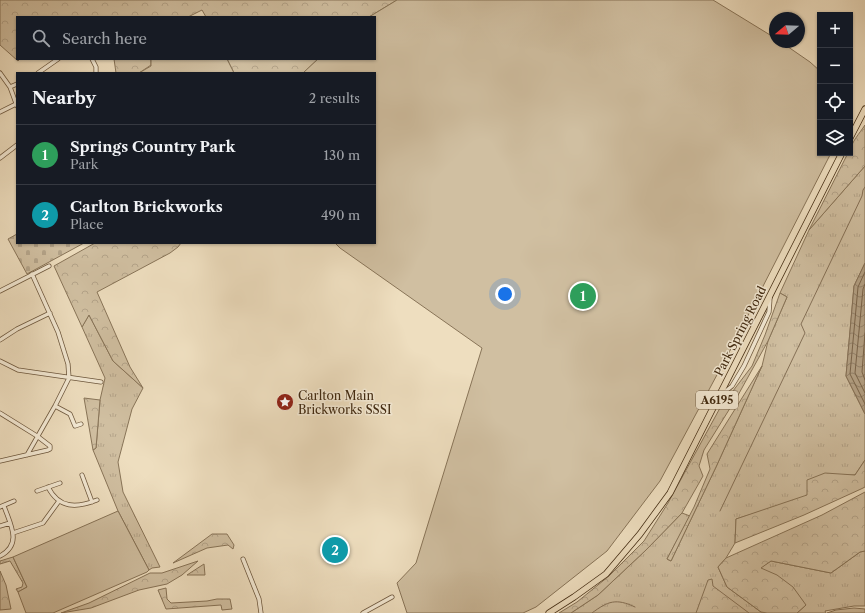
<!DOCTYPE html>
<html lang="en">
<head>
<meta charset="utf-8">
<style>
  body { margin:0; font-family:"Libre Caslon Text",serif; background:#242831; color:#f1f3f6 }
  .controls { position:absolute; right:12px; top:12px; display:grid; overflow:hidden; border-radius:0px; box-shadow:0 1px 3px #0004 }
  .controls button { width:36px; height:36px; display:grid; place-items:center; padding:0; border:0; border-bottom:1px solid #363941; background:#171b24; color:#f1f3f6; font:20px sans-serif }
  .compass { position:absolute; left:769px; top:12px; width:36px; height:36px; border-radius:50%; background:#171b24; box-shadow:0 1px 3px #0004; rotate:251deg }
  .you { position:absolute; left:505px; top:294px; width:14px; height:14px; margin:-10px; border:3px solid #fff; border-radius:50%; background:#1a73e8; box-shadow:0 0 0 6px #1a73e833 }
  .badge { display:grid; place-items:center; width:26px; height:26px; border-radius:50%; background:#c59692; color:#fff; font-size:13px; font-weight:700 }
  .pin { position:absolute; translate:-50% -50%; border:2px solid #fff; box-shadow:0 1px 4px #0006 }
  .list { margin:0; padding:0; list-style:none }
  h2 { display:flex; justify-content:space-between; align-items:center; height:52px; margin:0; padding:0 16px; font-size:17px }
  h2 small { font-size:13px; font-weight:400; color:#9ea1a6 }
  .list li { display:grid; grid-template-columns:26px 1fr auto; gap:12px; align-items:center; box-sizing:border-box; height:60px; padding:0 16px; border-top:1px solid #363941 }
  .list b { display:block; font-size:15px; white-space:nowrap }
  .list p { margin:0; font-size:13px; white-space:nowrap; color:#9ea1a6 }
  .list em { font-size:13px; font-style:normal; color:#9ea1a6 }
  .icon { flex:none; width:22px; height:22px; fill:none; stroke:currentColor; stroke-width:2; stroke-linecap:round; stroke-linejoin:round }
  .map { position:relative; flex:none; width:865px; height:613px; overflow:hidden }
  .search { position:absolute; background:#171b24; box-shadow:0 1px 3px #0004; left:16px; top:16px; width:360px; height:44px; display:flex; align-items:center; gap:10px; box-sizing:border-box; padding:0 14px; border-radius:0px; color:#9ea1a6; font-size:15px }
  .panel { position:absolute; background:#171b24; box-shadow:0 1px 3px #0004; left:16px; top:72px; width:360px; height:172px; border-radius:0px }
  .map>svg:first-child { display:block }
  .grass { fill:url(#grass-tufts); stroke:#887458 }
  .forest { fill:url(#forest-crowns); stroke:#887458 }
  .cemetery { fill:url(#cemetery-stones); stroke:#887458 }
  .green { fill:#d0bfa1; stroke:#887458 }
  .water { fill:url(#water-waves); stroke:#857056 }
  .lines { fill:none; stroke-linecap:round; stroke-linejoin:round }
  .shore { stroke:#7a644a; stroke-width:1 }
  .stream { stroke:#857056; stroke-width:1 }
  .minor-casing { stroke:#6c563c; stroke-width:5 }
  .primary-casing { stroke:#402910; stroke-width:7 }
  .minor { stroke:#f4ead5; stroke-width:3.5 }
  .primary { stroke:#eedebf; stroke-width:5.5 }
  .labels { text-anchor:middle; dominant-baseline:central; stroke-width:3; stroke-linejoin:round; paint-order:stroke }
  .shield { fill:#f4ead5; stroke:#76634b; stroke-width:1 }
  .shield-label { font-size:11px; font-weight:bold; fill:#402910 }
  .street-label { font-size:12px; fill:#402910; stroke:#f4ead5 }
  .poi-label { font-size:12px; fill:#402910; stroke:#f4ead5; text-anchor:start }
</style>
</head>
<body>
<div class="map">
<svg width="865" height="613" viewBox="0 0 865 613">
  <defs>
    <pattern id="grass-tufts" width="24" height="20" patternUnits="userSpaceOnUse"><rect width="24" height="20" fill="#d0bfa1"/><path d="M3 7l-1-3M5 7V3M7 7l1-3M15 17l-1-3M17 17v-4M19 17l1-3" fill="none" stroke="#b4a48a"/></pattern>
    <pattern id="forest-crowns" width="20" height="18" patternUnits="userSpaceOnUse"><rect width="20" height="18" fill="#d0bfa1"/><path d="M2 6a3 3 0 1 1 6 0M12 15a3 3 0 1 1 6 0" fill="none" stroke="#b4a48a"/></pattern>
    <pattern id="cemetery-stones" width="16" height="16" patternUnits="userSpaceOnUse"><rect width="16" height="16" fill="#d0bfa1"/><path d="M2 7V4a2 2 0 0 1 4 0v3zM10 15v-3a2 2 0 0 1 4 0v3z" fill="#b4a48a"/></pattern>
    <pattern id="water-waves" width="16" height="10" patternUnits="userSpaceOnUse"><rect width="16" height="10" fill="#b3a084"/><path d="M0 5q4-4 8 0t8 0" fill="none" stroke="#93826b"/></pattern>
  </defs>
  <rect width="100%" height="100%" fill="#eedebf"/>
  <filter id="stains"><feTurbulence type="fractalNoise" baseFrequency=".005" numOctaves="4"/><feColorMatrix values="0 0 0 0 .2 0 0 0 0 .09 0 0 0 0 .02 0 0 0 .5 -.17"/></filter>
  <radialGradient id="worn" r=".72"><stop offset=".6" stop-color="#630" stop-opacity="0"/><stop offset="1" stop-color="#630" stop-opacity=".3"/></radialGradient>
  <path class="grass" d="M 865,166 L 865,263 L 854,286 L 846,376 L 865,414 L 865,460 L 855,475 L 844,475 L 807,497 L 736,519 L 735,543 L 726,558 L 718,567 L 727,587 L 761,612 L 767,613 L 571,613 L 598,595 L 646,550 L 682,513 L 690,516 L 667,559 L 671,561 L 716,467 L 762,366 L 768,341 L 787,297 L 780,293 L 809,230 Z
    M 89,315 L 113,361 L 143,388 L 132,409 L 118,462 L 123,492 L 160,567 L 152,568 L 149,570 L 118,511 L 93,450 L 96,448 L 100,400 L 105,378 L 82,327 Z
    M 865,551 L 865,606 L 854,606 L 825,611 L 826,613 L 797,613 L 806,605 L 760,568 L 771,561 L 831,573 L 860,552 Z
    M 854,608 L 865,609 L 865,613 L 827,613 L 836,610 Z"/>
  <path class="forest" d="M 0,0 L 397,0 L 369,17 L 206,17 L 202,10 L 188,17 L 17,17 L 17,59 L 20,59 L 18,61 L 0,45 Z
    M 114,59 L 151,59 L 151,65 L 139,73 L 116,73 Z
    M 227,59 L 318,59 L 303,73 L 234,73 Z
    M 865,125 L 865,166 L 809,230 L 848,153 L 850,153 C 850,143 860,133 865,125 Z
    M 95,243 L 181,243 L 178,247 L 170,253 L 97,292 L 130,367 L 143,388 L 113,361 L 89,315 L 82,327 L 54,266 Z
    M 780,293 L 787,297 L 768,341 L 737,397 L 704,450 L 699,466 L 703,476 L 682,513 L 646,550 L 598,595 L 571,613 L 559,613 L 577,602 L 609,576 L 644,541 L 668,503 L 720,408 L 752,366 L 765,335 Z
    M 762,366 L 716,467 L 671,561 L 667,559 L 694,507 L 710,469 L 707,454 Z
    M 84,398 L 100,400 L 96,448 L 93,450 Z
    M 865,460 L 865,487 L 861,489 L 804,515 L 735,543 L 736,519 L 807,495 L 807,480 L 825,473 L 855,475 Z
    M 865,492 L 865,551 L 860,552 L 831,573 L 771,561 L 761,568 L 777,575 L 793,587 L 806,605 L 797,613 L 767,613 L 761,612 L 727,587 L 718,567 L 726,558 L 822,515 Z
    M 212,534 L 227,534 L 234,545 L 233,549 L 228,545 L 207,548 L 173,563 Z
    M 13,557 L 27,587 L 18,592 L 16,589 L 22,587 L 23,583 L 10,561 L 0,564 L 0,561 Z
    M 198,561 L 182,575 L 167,584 L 139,590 L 91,608 L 61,613 L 89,603 L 150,573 L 162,573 Z
    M 204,564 L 205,575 L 187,575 Z
    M 0,571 L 6,585 L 11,609 L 0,610 Z
    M 712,579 L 713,586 L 749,613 L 696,613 L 708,580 Z
    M 166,588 L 167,599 L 171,603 L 207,601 L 217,599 L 230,599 L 232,609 L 222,610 L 221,605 L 166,609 L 158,590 Z"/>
  <path class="cemetery" d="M 17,234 L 17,243 L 84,243 L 27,274 L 8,239 Z"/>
  <path class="green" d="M 397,0 L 713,0 L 775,38 L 775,42 L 781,42 L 810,62 L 820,71 L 820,153 L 831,153 L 733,345 L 660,481 L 607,551 L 536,607 L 523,613 L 407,613 L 397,583 L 416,563 L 482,348 L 340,248 L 335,243 L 375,243 L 375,73 L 303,73 L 318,59 L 375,59 L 375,17 L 369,17 Z
    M 151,59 L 227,59 L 234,73 L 139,73 L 151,66 Z
    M 118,511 L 149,570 L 147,572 L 53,613 L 26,613 L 18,592 L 27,587 L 13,557 Z"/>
  <path class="water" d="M 865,263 L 865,414 L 846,376 L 854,286 Z"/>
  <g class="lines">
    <path class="shore" d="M 865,272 L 858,287 L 850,374 L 865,404
      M 865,284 L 863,289 L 855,373 L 865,393
      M 865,333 L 862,372 L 865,380"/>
    <path class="stream" d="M 720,511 L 805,333 L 801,324 L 862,196 L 863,190 L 865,187
      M 592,613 C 608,601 616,598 635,607"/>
    <g class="minor-casing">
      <path id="minor" d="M 92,59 L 96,67 L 96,73
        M 0,73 L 10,87 L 17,84
        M 38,73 L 58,59
        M 10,87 L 17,106
        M 0,112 L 16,104
        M 0,158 L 17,145
        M 0,291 L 49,266
        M 0,340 L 17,329 L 50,313
        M 0,361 L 18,370 L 101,382
        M 721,395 L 732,386 L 744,366 L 769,312 L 770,298
        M 55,406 L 70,414 L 75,426 L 81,424
        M 0,413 L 37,436 L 50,446 L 50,449 L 48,450 L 0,461
        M 27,455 L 55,406 L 69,378 L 68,364 L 58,332 L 32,274
        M 82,475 L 92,502
        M 48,487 C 59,509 77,508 97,500
        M 37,491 L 60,483
        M 0,507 L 14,501
        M 0,526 L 10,523
        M 13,533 L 43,523 L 59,501
        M 0,556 C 23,544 10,524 4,506
        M 243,559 L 259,599 L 261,613
        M 363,613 L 392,597"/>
    </g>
    <g class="primary-casing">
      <path id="primary" d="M 850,138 L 865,109
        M 549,613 L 574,597 L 606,574 L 640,534 L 670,493 L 842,153"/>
    </g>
    <use href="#minor" class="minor"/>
    <use href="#primary" class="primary"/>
  </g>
  <defs>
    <g id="sight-disc" transform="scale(0.9)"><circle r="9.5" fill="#8f2418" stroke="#f4ead5"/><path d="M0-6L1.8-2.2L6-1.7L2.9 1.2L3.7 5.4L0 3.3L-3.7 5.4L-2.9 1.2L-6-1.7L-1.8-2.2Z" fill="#fff"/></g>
  </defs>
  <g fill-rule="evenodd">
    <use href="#sight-disc" x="285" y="402"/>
  </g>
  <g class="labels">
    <rect class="shield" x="696" y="391" width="42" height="18" rx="3"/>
    <g class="shield-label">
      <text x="717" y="400">A6195</text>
    </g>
    <g class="street-label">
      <text transform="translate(740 331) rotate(-63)">Park Spring Road</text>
    </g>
    <g class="poi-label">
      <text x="298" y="395">Carlton Main<tspan x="298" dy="14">Brickworks SSSI</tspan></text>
    </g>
  </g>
  <rect width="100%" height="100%" filter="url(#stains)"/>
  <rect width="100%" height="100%" fill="url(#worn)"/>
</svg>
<div class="controls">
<button>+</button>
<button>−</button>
<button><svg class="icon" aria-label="locate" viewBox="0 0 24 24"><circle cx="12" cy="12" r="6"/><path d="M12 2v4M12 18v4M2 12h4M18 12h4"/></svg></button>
<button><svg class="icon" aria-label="layers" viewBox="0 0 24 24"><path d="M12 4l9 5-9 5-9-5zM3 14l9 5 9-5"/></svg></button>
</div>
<svg class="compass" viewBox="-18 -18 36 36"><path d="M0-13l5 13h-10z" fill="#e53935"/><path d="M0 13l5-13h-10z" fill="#9ea1a6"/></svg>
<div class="you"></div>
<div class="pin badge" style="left:583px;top:296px;background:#2e9e5b">1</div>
<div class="pin badge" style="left:335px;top:550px;background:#0f9aa8">2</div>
<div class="search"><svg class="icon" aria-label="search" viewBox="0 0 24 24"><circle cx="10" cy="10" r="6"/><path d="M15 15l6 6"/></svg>Search here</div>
<section class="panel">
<h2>Nearby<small>2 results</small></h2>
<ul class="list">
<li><span class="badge" style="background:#2e9e5b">1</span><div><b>Springs Country Park</b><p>Park</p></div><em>130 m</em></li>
<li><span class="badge" style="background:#0f9aa8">2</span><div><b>Carlton Brickworks</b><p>Place</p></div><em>490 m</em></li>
</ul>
</section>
</div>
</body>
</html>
